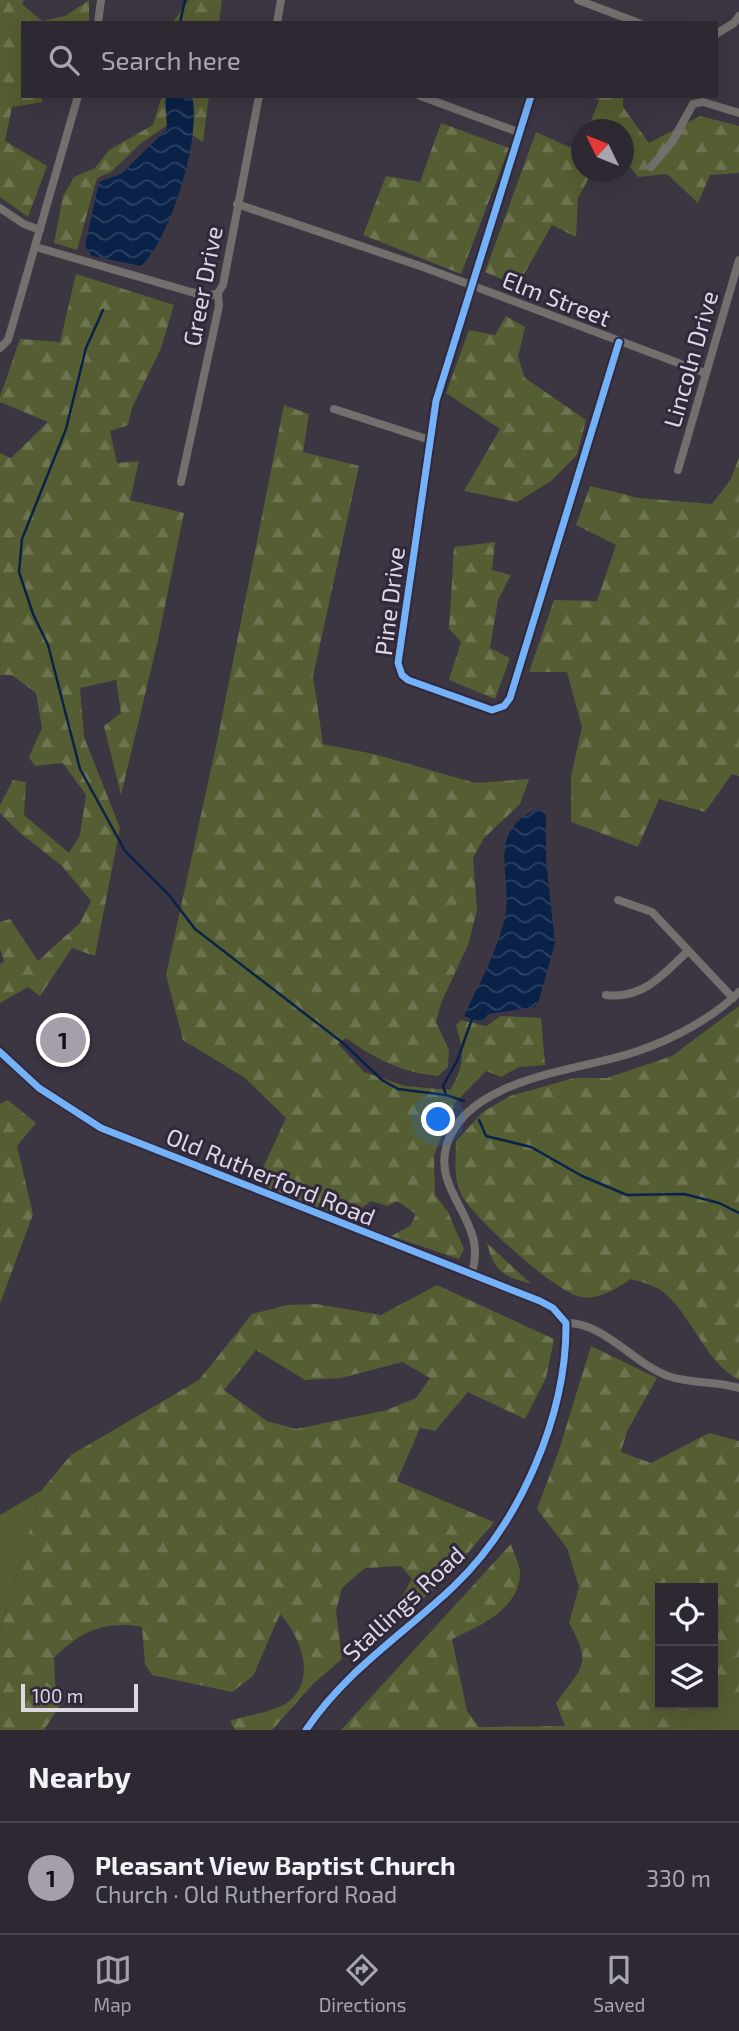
<!DOCTYPE html>
<html lang="en">
<head>
<meta charset="utf-8">
<style>
  body { margin:0; font-family:"Exo 2",sans-serif; background:#35303a; color:#f1f3f6 }
  .controls { position:absolute; right:21px; bottom:21px; display:grid; overflow:hidden; border-radius:0px; box-shadow:0 7px 28px #0002 }
  .controls button { width:63px; height:63px; display:grid; place-items:center; padding:0; border:0; border-bottom:2px solid #48444d; background:#2d2832; color:#f1f3f6; font:35px sans-serif }
  .compass { position:absolute; left:571px; top:119px; width:63px; height:63px; border-radius:50%; background:#2d2832; box-shadow:0 7px 28px #0002; rotate:313deg }
  .scale { position:absolute; left:21px; bottom:18px; width:117px; box-sizing:border-box; padding-left:7px; border:4px solid #ded8e5; border-top:0; font-size:19px; line-height:24px; white-space:nowrap; color:#ded8e5; -webkit-text-stroke:5px #32283c; paint-order:stroke }
  .you { position:absolute; left:439px; top:1120px; width:24px; height:24px; margin:-18px; border:5px solid #fff; border-radius:50%; background:#1a73e8; box-shadow:0 0 0 10px #1a73e833 }
  .badge { display:grid; place-items:center; width:46px; height:46px; border-radius:50%; background:#a59fac; color:#111; font-size:23px; font-weight:700 }
  .pin { position:absolute; translate:-50% -50%; border:4px solid #fff; box-shadow:0 2px 7px #0006 }
  .list { margin:0; padding:0; list-style:none }
  h2 { display:flex; justify-content:space-between; align-items:center; height:91px; margin:0; padding:0 28px; font-size:30px }
  h2 small { font-size:23px; font-weight:400; color:#a7a6ac }
  .list li { display:grid; grid-template-columns:46px 1fr auto; gap:21px; align-items:center; box-sizing:border-box; height:112px; padding:0 28px; border-top:2px solid #48444d }
  .list b { display:block; font-size:26px; white-space:nowrap }
  .list p { margin:0; font-size:23px; white-space:nowrap; color:#a7a6ac }
  .list em { font-size:23px; font-style:normal; color:#a7a6ac }
  .icon { flex:none; width:38px; height:38px; fill:none; stroke:currentColor; stroke-width:2; stroke-linecap:round; stroke-linejoin:round }
  .map { position:relative; flex:none; width:739px; height:1730px; overflow:hidden }
  .search { position:absolute; background:#2d2832; box-shadow:0 7px 28px #0002; left:21px; right:21px; top:21px; height:77px; display:flex; align-items:center; gap:18px; box-sizing:border-box; padding:0 24px; border-radius:0px; color:#a7a6ac; font-size:26px }
  .sheet { height:203px; background:#2d2832 }
  nav { display:flex; justify-content:space-around; align-items:center; box-sizing:border-box; height:98px; border-top:2px solid #48444d; background:#2d2832; font-size:19px; color:#a7a6ac }
  nav a { display:grid; justify-items:center; gap:4px }
  nav .on { color:#a59fac }
  .map>svg:first-child { display:block }
  .green { fill:#555d32 }
  .forest { fill:url(#forest-firs); fill-rule:evenodd }
  .water { fill:url(#water-waves) }
  .lines { fill:none; stroke-linecap:round; stroke-linejoin:round }
  .stream { stroke:#0a2248; stroke-width:2.5 }
  .minor { stroke:#726f6d; stroke-width:8 }
  .tertiary { stroke:#726f6d; stroke-width:10 }
  .cycleway-casing { stroke:#32283c; stroke-width:11 }
  .cycleway { stroke:#73b2f8; stroke-width:7 }
  .labels { text-anchor:middle; dominant-baseline:central; stroke-width:6; stroke-linejoin:round; paint-order:stroke }
  .street-label { font-size:24px; fill:#ded8e5; stroke:#32283c }
</style>
</head>
<body>
<div class="map">
<svg width="739" height="1730" viewBox="0 0 739 1730">
  <defs>
    <pattern id="forest-firs" width="22" height="20" patternUnits="userSpaceOnUse" patternTransform="scale(1.75)"><rect width="22" height="20" fill="#555d32"/><path d="M5 1l3.5 6h-7zM16 11l3.5 6h-7z" fill="#6d7450"/></pattern>
    <pattern id="water-waves" width="16" height="10" patternUnits="userSpaceOnUse" patternTransform="scale(1.75)"><rect width="16" height="10" fill="#0a2248"/><path d="M0 5q4-4 8 0t8 0" fill="none" stroke="#2d4162"/></pattern>
  </defs>
  <rect width="100%" height="100%" fill="#3c3642"/>
  <path class="green" d="M 41,1491 L 0,1632 L 0,1515 Z
    M 739,1697 L 739,1730 L 677,1730 L 696,1704 L 713,1704 L 713,1701 Z"/>
  <path class="forest" d="M 0,0 L 24,0 L 22,4 L 42,21 L 65,16 L 89,0 L 89,23 L 23,23 L 23,96 L 40,96 L 43,102 L 12,107 L 5,141 L 47,166 L 28,217 L 0,197 Z
    M 189,0 L 222,0 L 219,23 L 172,23 Z
    M 162,96 L 209,96 L 203,142 L 172,122 L 141,143 L 111,172 L 97,178 L 77,250 L 54,243 L 63,196 L 74,177 L 95,168 L 109,150 L 153,125 Z
    M 592,96 L 623,96 L 623,107 L 649,143 L 700,116 L 739,126 L 739,173 L 710,175 L 698,203 L 667,174 L 638,177 L 624,160 L 624,130 L 587,130 L 599,101 Z
    M 441,123 L 509,148 L 461,274 L 363,235 L 386,176 L 420,182 Z
    M 536,132 L 578,151 L 581,143 L 582,172 L 592,172 L 578,198 L 576,237 L 552,225 L 517,286 L 485,272 Z
    M 76,274 L 174,305 L 161,348 L 132,408 L 128,425 L 110,431 L 117,463 L 139,461 L 130,500 L 184,513 L 158,640 L 121,795 L 104,726 L 121,713 L 116,680 L 80,688 L 84,737 L 120,828 L 95,956 L 72,948 L 40,996 L 28,987 L 0,1003 L 0,964 L 4,962 L 0,949 L 0,922 L 10,919 L 38,961 L 80,923 L 91,901 L 62,866 L 20,833 L 0,813 L 0,805 L 13,780 L 26,782 L 24,815 L 69,853 L 80,835 L 86,795 L 63,763 L 35,766 L 29,757 L 42,728 L 36,693 L 12,675 L 0,675 L 0,453 L 11,458 L 48,422 L 0,402 L 0,397 L 20,339 L 60,342 Z
    M 506,316 L 525,327 L 518,357 L 525,378 L 586,420 L 577,455 L 551,481 L 517,502 L 464,491 L 500,429 L 446,393 L 469,330 L 495,335 Z
    M 284,405 L 309,414 L 303,452 L 359,466 L 313,676 L 323,744 L 374,754 L 475,783 L 529,779 L 520,804 L 484,838 L 473,858 L 477,910 L 468,945 L 441,1003 L 436,1022 L 449,1050 L 448,1067 L 438,1076 C 403,1073 375,1059 346,1038 L 338,1044 L 364,1072 L 405,1086 L 450,1090 C 465,1066 464,1051 456,1025 L 461,1020 L 486,1026 L 501,1016 L 541,1018 L 545,1065 L 519,1067 L 501,1077 L 486,1071 L 455,1103 L 434,1155 L 435,1195 L 448,1212 L 464,1249 L 459,1259 L 391,1236 L 410,1226 L 416,1214 L 397,1201 L 388,1206 L 371,1201 L 350,1217 L 331,1215 L 255,1185 L 286,1118 L 245,1078 L 183,1040 L 166,975 L 218,737 Z
    M 739,457 L 739,776 L 732,774 L 705,812 L 659,799 L 638,847 L 571,822 L 571,776 L 582,727 L 567,672 L 529,672 L 554,600 L 597,601 L 616,545 L 576,525 L 590,486 L 639,498 L 712,504 L 731,479 Z
    M 495,542 L 492,570 L 511,575 L 498,600 L 490,648 L 510,658 L 495,699 L 449,680 L 461,642 L 449,629 L 454,547 Z
    M 739,1006 L 739,1380 C 704,1361 693,1316 662,1291 C 654,1285 641,1282 631,1279 C 615,1289 598,1302 577,1296 C 552,1288 473,1218 461,1194 C 453,1177 456,1159 456,1141 L 483,1112 L 510,1096 L 574,1078 L 607,1078 L 672,1056 Z
    M 8,1100 L 36,1123 L 17,1146 L 33,1214 L 0,1304 L 0,1104 Z
    M 487,1243 L 530,1283 C 503,1277 494,1271 487,1243 Z
    M 437,1285 L 554,1339 L 546,1378 L 525,1419 L 468,1392 L 435,1431 L 420,1428 L 397,1481 L 494,1522 L 444,1581 L 362,1651 L 397,1605 L 412,1579 L 401,1566 L 365,1568 L 342,1588 L 336,1611 L 342,1659 L 313,1684 L 272,1730 L 235,1730 L 230,1721 C 244,1716 277,1711 288,1702 C 318,1679 300,1636 280,1614 L 253,1676 L 232,1692 L 152,1675 L 145,1664 L 142,1627 C 105,1620 79,1632 54,1658 L 55,1684 L 62,1702 L 44,1730 L 0,1730 L 0,1632 L 41,1491 L 71,1455 L 199,1380 L 252,1314 L 288,1305 L 316,1304 L 381,1315 ZM 256,1350 L 305,1380 L 341,1378 L 402,1362 L 430,1378 L 416,1398 L 387,1410 L 296,1429 L 267,1421 L 224,1390 Z
    M 591,1346 L 657,1378 L 627,1431 L 621,1452 L 651,1463 L 709,1433 L 739,1441 L 739,1697 L 713,1701 L 713,1588 L 660,1588 L 660,1704 L 696,1704 L 677,1730 L 341,1730 L 511,1544 C 513,1552 519,1563 520,1571 C 521,1609 479,1626 452,1639 L 467,1711 L 479,1727 L 565,1726 L 556,1703 C 582,1666 593,1666 569,1623 L 579,1587 L 567,1548 L 537,1509 L 558,1453 Z"/>
  <path class="water" d="M 165,96 L 192,96 C 202,137 171,238 141,266 L 92,256 L 85,246 L 99,182 L 121,174 L 167,129 Z
    M 540,809 L 546,815 L 546,860 L 555,943 L 539,1000 L 535,1007 L 488,1014 L 482,1022 L 464,1016 C 479,984 500,947 506,911 C 510,886 497,853 511,830 C 518,819 528,812 540,809 Z"/>
  <g class="lines">
    <path class="stream" d="M 180,23 L 185,0
      M 103,310 L 86,348 L 66,429 L 22,539 L 19,572 L 33,614 L 48,645 L 80,769 L 125,851 L 169,895 L 195,929 L 343,1043 L 382,1080 L 398,1089 L 446,1095 L 464,1101
      M 446,1095 L 443,1086 L 457,1061 L 472,1019
      M 479,1120 L 486,1136 L 531,1147 L 582,1176 L 627,1195 L 684,1194 L 719,1203 L 739,1213"/>
    <path class="minor" d="M 578,0 L 639,23
      M 98,23 L 101,0
      M 277,23 L 281,0
      M 716,34 L 734,23 L 739,16
      M 420,96 L 518,132
      M 531,96 L 436,401 L 398,663 L 402,675 L 408,680 L 492,710 L 504,706 L 510,698 L 619,342
      M 651,167 L 672,142 L 693,104 L 703,102 L 739,113
      M 237,204 L 423,267 L 705,373
      M 0,208 L 24,224 L 40,230
      M 36,247 L 191,292 L 209,296 L 218,293
      M 0,348 L 8,340 L 15,316 L 78,96
      M 334,409 L 430,440
      M 678,470 L 739,260
      M 181,482 L 219,306 L 218,293 L 223,285 L 259,96
      M 618,900 L 652,912 L 733,998
      M 606,995 C 642,1000 664,974 688,951
      M 471,1275 C 491,1222 431,1194 447,1144 C 469,1076 582,1071 638,1051 C 673,1039 713,1018 739,992
      M 566,1323 C 604,1322 634,1364 668,1376 C 690,1384 716,1381 739,1388"/>
    <path class="tertiary" d="M 0,1052 L 39,1088 L 101,1128 L 540,1301 L 553,1308 L 566,1323 C 567,1415 520,1523 454,1586 C 404,1634 345,1671 306,1730"/>
    <g class="cycleway-casing">
      <path id="cycleway" d="M 531,96 L 436,401 L 398,663 L 402,675 L 408,680 L 492,710 L 504,706 L 510,698 L 619,342
        M 0,1052 L 39,1088 L 101,1128 L 540,1301 L 553,1308 L 566,1323 C 567,1415 520,1523 454,1586 C 404,1634 345,1671 306,1730"/>
    </g>
    <use href="#cycleway" class="cycleway"/>
  </g>
  <g class="labels">
    <g class="street-label">
      <text transform="translate(202 286) rotate(-79)">Greer Drive</text>
      <text transform="translate(557 298) rotate(21)">Elm Street</text>
      <text transform="translate(690 359) rotate(-74)">Lincoln Drive</text>
      <text transform="translate(389 601) rotate(-83)">Pine Drive</text>
      <text transform="translate(271 1176) rotate(22)">Old Rutherford Road</text>
      <text transform="translate(403 1603) rotate(-43)">Stallings Road</text>
    </g>
  </g>
</svg>
<div class="controls">
<button><svg class="icon" aria-label="locate" viewBox="0 0 24 24"><circle cx="12" cy="12" r="6"/><path d="M12 2v4M12 18v4M2 12h4M18 12h4"/></svg></button>
<button><svg class="icon" aria-label="layers" viewBox="0 0 24 24"><path d="M12 4l9 5-9 5-9-5zM3 14l9 5 9-5"/></svg></button>
</div>
<svg class="compass" viewBox="-18 -18 36 36"><path d="M0-13l5 13h-10z" fill="#e53935"/><path d="M0 13l5-13h-10z" fill="#a7a6ac"/></svg>
<div class="scale">100 m</div>
<div class="you"></div>
<div class="pin badge" style="left:63px;top:1040px">1</div>
<div class="search"><svg class="icon" aria-label="search" viewBox="0 0 24 24"><circle cx="10" cy="10" r="6"/><path d="M15 15l6 6"/></svg>Search here</div>
</div>
<section class="sheet">
<h2>Nearby<small></small></h2>
<ul class="list">
<li><span class="badge">1</span><div><b>Pleasant View Baptist Church</b><p>Church · Old Rutherford Road</p></div><em>330 m</em></li>
</ul>
</section>
<nav>
<a class="on"><svg class="icon" aria-label="map" viewBox="0 0 24 24"><path d="M3 6l6-2 6 2 6-2v14l-6 2-6-2-6 2zM9 4v14M15 6v14"/></svg>Map</a>
<a><svg class="icon" aria-label="directions" viewBox="0 0 24 24"><path d="M12 3l9 9-9 9-9-9zM9 14v-3h6M13 9l2 2-2 2"/></svg>Directions</a>
<a><svg class="icon" aria-label="saved" viewBox="0 0 24 24"><path d="M7 4h10v16l-5-4-5 4z"/></svg>Saved</a>
</nav>
</body>
</html>
